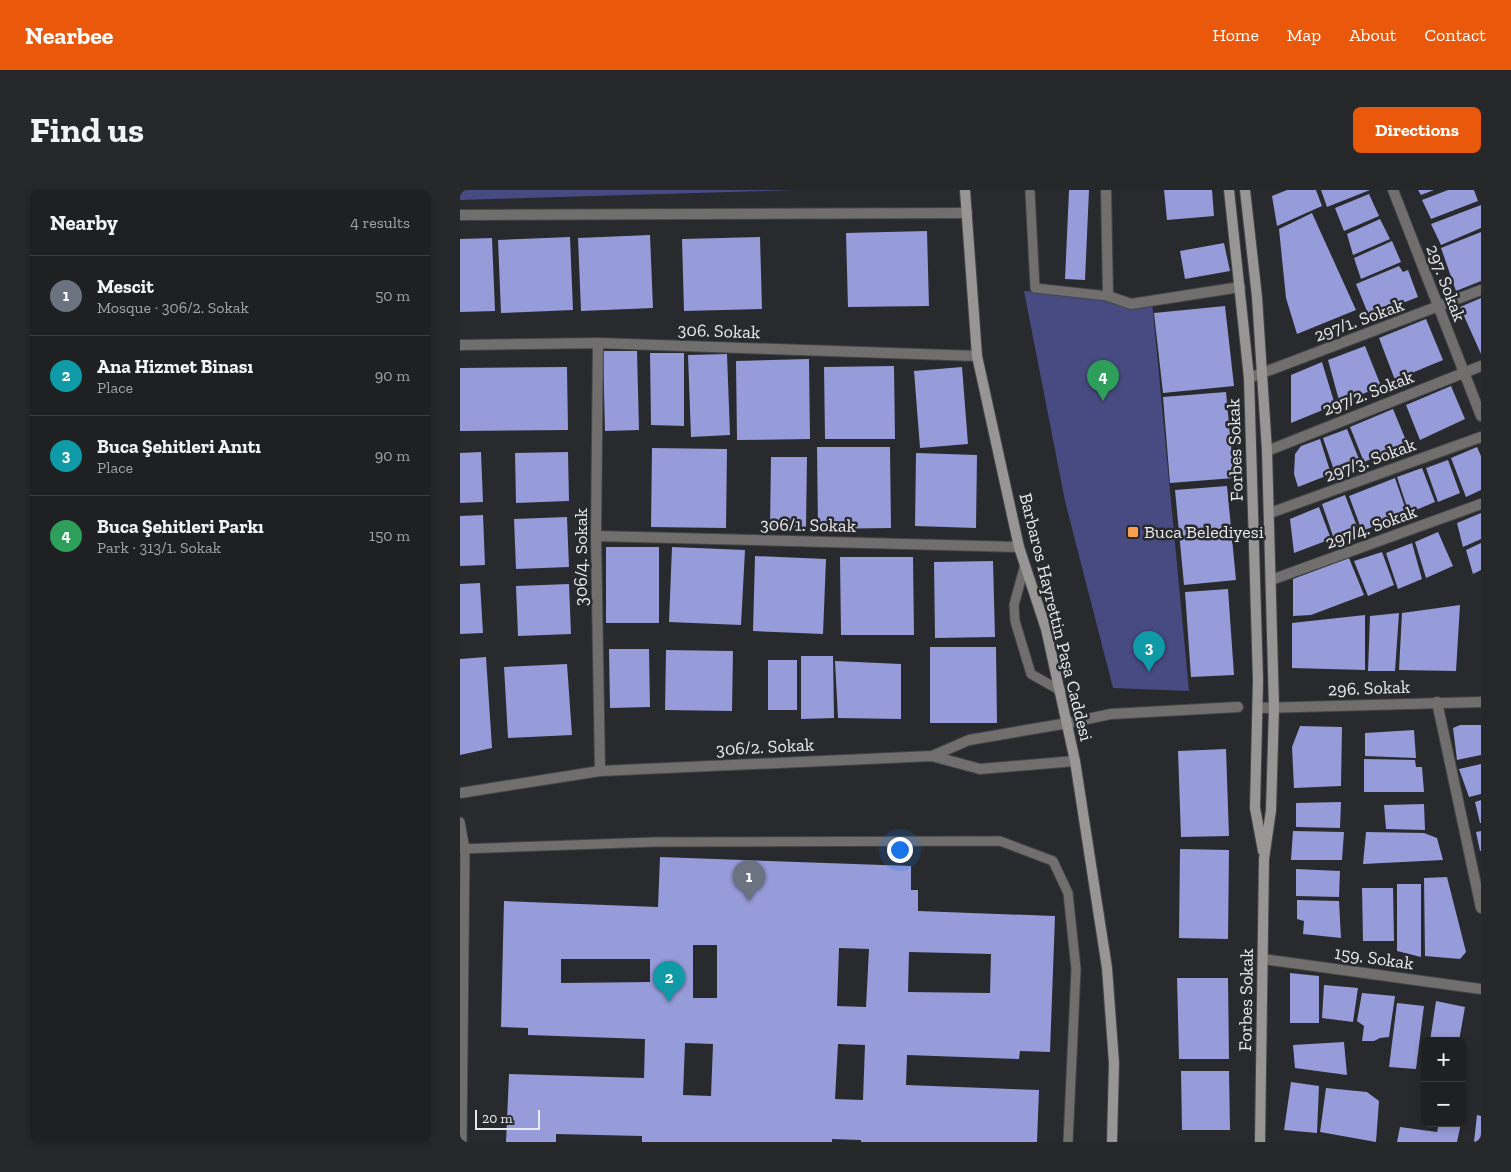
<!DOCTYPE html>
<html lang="en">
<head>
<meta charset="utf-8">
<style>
  body { margin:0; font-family:"Zilla Slab",serif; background:#27282a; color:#f1f3f6 }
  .controls { position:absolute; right:15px; bottom:15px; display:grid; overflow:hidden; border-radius:8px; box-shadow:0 2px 8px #0003 }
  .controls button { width:45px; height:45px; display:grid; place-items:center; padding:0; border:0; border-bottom:1px solid #3c3e40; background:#1f2022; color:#f1f3f6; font:25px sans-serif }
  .scale { position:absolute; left:15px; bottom:12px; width:65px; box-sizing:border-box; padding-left:5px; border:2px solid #eaeaec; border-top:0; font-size:14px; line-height:18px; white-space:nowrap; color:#eaeaec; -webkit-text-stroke:4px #292a2d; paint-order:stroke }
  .you { position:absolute; left:439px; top:659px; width:18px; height:18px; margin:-12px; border:4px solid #fff; border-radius:50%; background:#1a73e8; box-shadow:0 0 0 8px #1a73e833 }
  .badge { display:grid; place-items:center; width:32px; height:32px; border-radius:50%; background:#ea580c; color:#fff; font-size:16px; font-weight:700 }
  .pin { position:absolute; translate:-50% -41px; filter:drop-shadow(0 1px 2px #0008) }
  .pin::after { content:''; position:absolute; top:26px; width:18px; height:15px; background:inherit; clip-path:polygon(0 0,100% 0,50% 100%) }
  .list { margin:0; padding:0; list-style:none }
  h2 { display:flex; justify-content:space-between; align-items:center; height:65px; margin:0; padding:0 20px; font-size:21px }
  h2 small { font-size:16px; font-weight:400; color:#a1a3a5 }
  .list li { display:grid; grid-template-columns:32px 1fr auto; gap:15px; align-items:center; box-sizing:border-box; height:80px; padding:0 20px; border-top:1px solid #3c3e40 }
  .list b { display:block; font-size:19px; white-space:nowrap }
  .list p { margin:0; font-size:16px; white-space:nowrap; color:#a1a3a5 }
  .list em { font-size:16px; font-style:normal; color:#a1a3a5 }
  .map { position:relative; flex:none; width:1021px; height:952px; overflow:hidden; border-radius:8px }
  header { display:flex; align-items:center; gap:30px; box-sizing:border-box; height:70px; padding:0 25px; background:#ea580c; color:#fff }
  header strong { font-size:24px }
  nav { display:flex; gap:28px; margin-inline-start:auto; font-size:18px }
  .intro { display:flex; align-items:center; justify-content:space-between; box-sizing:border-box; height:120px; padding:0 30px }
  h1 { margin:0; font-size:35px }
  .button { padding:12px 22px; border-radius:8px; background:#ea580c; color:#fff; font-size:18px; font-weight:700 }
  main { display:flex; gap:30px; padding:0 30px }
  aside { flex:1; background:#1f2022; border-radius:8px; box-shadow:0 2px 8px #0003 }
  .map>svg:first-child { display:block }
  .green { fill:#484b81 }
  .building { fill:#969bd9; fill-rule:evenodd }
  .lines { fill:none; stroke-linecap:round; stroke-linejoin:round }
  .service-casing { stroke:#444548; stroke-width:11 }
  .minor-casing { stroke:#444548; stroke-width:12 }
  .tertiary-casing { stroke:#444548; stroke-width:12 }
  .secondary-casing { stroke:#444548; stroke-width:12 }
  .service { stroke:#706f6e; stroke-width:9 }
  .minor { stroke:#706f6e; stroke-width:10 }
  .tertiary { stroke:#706f6e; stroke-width:10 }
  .secondary { stroke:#989694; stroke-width:10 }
  .poi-dot { fill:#fa9f4e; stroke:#292a2d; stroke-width:2 }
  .labels { text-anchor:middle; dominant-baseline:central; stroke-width:5; stroke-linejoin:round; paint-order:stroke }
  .street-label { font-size:18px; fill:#eaeaec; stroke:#292a2d }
  .poi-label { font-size:18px; fill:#eaeaec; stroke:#292a2d; text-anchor:start }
</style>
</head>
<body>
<header>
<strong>Nearbee</strong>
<nav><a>Home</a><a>Map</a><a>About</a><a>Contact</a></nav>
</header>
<div class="intro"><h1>Find us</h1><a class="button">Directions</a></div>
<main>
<aside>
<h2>Nearby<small>4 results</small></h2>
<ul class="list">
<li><span class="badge" style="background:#6b7280">1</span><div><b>Mescit</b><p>Mosque · 306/2. Sokak</p></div><em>50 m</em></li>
<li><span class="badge" style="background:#0f9aa8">2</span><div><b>Ana Hizmet Binası</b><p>Place</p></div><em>90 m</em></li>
<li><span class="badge" style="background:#0f9aa8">3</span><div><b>Buca Şehitleri Anıtı</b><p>Place</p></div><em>90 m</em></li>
<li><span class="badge" style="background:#2e9e5b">4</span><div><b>Buca Şehitleri Parkı</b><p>Park · 313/1. Sokak</p></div><em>150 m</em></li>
</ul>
</aside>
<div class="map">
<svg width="1021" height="952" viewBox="0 0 1021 952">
  <rect width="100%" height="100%" fill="#292a2d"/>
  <path class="green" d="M 0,0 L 337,0 L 0,10 Z
    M 564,101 L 692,111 L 729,501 L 653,498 L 605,311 Z"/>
  <path class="building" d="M 609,0 L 629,0 L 625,90 L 605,89 Z
    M 704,0 L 752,0 L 754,26 L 707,30 Z
    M 827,0 L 856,0 L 862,16 L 817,36 L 812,6 Z
    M 861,0 L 910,0 L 867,17 Z
    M 958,0 L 974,0 L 961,5 Z
    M 988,0 L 1014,0 L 1018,11 L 971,29 L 962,10 Z
    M 909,4 L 919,26 L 884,41 L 875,18 Z
    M 1021,15 L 1021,38 L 981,55 L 971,34 Z
    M 852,23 L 896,120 L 837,144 L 826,108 L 819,39 Z
    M 920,29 L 930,49 L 893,65 L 887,44 Z
    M 467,41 L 469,116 L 388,117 L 386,43 Z
    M 1021,42 L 1021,91 L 996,101 L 981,58 Z
    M 190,45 L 193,118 L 121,121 L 118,48 Z
    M 110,47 L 113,120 L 41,123 L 38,50 Z
    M 300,47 L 302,119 L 224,121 L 222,49 Z
    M 32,48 L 35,121 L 0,122 L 0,49 Z
    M 932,51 L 941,72 L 901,89 L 894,68 Z
    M 764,53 L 770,81 L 725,89 L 720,61 Z
    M 939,76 L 943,82 L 948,80 L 958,107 L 909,126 L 896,94 Z
    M 1021,108 L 1021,164 L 1000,117 Z
    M 765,116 L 774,196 L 703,203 L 694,123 Z
    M 966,129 L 983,170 L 935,190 L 919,148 Z
    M 905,156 L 921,196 L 880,214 L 868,170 Z
    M 143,161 L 177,161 L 179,240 L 145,241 Z
    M 190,163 L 224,163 L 224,236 L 191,235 Z
    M 267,164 L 270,245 L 231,247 L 228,165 Z
    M 349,169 L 350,249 L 277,250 L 276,171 Z
    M 862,172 L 875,215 L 831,233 L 831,185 Z
    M 434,176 L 435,249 L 365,249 L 364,177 Z
    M 107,177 L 108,240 L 0,241 L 0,178 Z
    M 502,177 L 508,254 L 460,258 L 454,181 Z
    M 991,196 L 1005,229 L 960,250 L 946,215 Z
    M 766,202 L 774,288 L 710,293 L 703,207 Z
    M 933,219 L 947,253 L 904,272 L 890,237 Z
    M 887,239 L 901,274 L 875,283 L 863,248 Z
    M 860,249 L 871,284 L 838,297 L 834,284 L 835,264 L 841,256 Z
    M 357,257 L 430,257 L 431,338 L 358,339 Z
    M 1017,257 L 1021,266 L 1021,300 L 1006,307 L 991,268 Z
    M 192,258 L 267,259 L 266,338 L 191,337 Z
    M 21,262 L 23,312 L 0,313 L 0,263 Z
    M 108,262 L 109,311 L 56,313 L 55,263 Z
    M 456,263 L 517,265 L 516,338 L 455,336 Z
    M 311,267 L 347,267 L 346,338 L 310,337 Z
    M 988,270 L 1000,303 L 978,312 L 966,278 Z
    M 962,278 L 975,312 L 949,323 L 937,287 Z
    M 935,288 L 947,323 L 902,341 L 889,306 Z
    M 767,296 L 776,390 L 724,395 L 715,300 Z
    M 885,305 L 898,339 L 874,349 L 862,314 Z
    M 859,317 L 871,349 L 834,363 L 830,329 Z
    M 1021,323 L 1021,349 L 1003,357 L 997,333 Z
    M 23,325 L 25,375 L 0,376 L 0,326 Z
    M 107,327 L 109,377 L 56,379 L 54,329 Z
    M 978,342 L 993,376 L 966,388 L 955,352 Z
    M 952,353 L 962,389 L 938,399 L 926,363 Z
    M 1021,353 L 1021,380 L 1013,384 L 1006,360 Z
    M 146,357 L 199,357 L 199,433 L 146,433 Z
    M 212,357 L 285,360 L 281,435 L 209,432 Z
    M 922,362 L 934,395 L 908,406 L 894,371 Z
    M 295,366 L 366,369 L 363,444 L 293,441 Z
    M 380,367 L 453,367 L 454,445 L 381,445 Z
    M 889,368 L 904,405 L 851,425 L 833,426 L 833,389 Z
    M 533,371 L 535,447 L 475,448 L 474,372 Z
    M 20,393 L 23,443 L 0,444 L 0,394 Z
    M 109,394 L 111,444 L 58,446 L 56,396 Z
    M 768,399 L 774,485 L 731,487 L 725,402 Z
    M 1000,415 L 996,481 L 939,480 L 942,423 Z
    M 939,423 L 935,481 L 908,481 L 910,426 Z
    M 905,425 L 905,480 L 832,478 L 832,433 Z
    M 470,457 L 536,457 L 537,533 L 470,533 Z
    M 149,459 L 189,459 L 190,517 L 150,518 Z
    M 206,460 L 273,461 L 272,521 L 205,520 Z
    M 341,466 L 373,466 L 374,528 L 341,529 Z
    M 26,467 L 32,558 L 0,565 L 0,469 Z
    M 308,470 L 337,470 L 337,520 L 308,520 Z
    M 375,471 L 441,474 L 441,529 L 378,528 Z
    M 107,474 L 112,545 L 48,548 L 44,477 Z
    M 1000,535 L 1021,535 L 1021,565 L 997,570 L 993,538 Z
    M 840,536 L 882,537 L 881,596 L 834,598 L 832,557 Z
    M 954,540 L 956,568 L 905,566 L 905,543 Z
    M 766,559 L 769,646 L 721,647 L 718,561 Z
    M 904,569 L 955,570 L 956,577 L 962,577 L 964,602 L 904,602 Z
    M 1021,574 L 1021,604 L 1009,607 L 999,579 Z
    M 1021,610 L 1021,633 L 1020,633 L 1015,612 Z
    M 881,612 L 880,638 L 836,637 L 836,613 Z
    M 964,614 L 965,640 L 926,639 L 924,615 Z
    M 833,641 L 884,642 L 882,670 L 831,670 Z
    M 1021,641 L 1021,661 L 1020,661 L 1016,642 Z
    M 906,642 L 964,643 L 977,648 L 983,670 L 903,674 Z
    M 720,659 L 769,660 L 768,749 L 719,748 Z
    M 200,667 L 451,676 L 451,700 L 458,700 L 458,721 L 595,726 L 590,862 L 560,861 L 559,869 L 447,865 L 446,895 L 579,900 L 577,952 L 401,952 L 401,950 L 372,949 L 372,952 L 182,952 L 182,946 L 96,944 L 96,952 L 46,952 L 49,884 L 184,888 L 185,849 L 68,845 L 68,838 L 41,837 L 44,711 L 198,717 ZM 233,755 L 257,755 L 257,808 L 233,808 ZM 379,758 L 409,759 L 406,817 L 377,816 ZM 449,762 L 531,764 L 530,803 L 448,802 ZM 101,769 L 190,769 L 190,792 L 101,793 ZM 225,853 L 253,854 L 251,906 L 223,905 ZM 378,854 L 405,855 L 403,910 L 375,909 Z
    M 836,679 L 880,681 L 879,707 L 836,706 Z
    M 987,687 L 1006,762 L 1000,769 L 965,766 L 964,688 Z
    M 937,694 L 961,694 L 961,767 L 937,761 Z
    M 902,698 L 933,698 L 934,751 L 903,751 Z
    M 837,710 L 879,711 L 881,748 L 843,744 L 844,731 L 837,729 Z
    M 830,783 L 859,786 L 859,833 L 830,833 Z
    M 717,788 L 768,788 L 769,869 L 719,869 Z
    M 864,795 L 898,798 L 893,832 L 862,828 Z
    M 902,803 L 935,806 L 929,847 L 920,848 L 914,851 L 902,851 L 904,836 L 897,831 Z
    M 976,811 L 1005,817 L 999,851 L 970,851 Z
    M 937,813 L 964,816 L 956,879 L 929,877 Z
    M 884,852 L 887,885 L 835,878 L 833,855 Z
    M 721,881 L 769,881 L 770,940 L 722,940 Z
    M 831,892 L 859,896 L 857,943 L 824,940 Z
    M 866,898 L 907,902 L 919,911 L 916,952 L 860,942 Z
    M 1017,925 L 1021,926 L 1021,952 L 1014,952 Z
    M 979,933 L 1001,933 L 997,952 L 937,952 L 940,937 L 977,942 Z"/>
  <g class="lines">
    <g class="service-casing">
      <path id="service" d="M 570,2 L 575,98 L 648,106
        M 564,378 L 554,415 L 555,431 L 571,484 L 601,501
        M 0,632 L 5,659 L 2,952
        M 0,659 L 194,652 L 540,651 L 593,671 L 608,703 L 616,779 L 608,952"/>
    </g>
    <g class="minor-casing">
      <path id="minor" d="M 646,0 L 648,106 L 671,114 L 780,97
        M 933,0 L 1021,226
        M 0,25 L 507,23
        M 138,153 L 136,346 L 140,581
        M 0,155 L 138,153 L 517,166
        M 789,188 L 1021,100
        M 807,261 L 1021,176
        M 810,323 L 1021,247
        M 136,346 L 559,357
        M 811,390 L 1021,314
        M 977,512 L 1021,718
        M 608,533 L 651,524 L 778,517"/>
    </g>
    <g class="tertiary-casing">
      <path id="tertiary" d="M 798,518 L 1021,512
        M 472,566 L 520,579 L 615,571
        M 0,603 L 140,581 L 472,566 L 509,550 L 608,533
        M 803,769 L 1021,799"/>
    </g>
    <g class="secondary-casing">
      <path id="secondary" d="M 505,0 L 517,166 L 559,357 L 586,439 L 615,571 L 647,778 L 654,873 L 652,952
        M 769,0 L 789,188 L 798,490 L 795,618 L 803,661
        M 785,0 L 797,107 L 807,261 L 814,518 L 811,620 L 804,669 L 800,952"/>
    </g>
    <use href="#service" class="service"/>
    <use href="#minor" class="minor"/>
    <use href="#tertiary" class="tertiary"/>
    <use href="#secondary" class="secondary"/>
  </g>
  <rect class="poi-dot" x="667" y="336" width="12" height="12" rx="2.5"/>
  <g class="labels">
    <g class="street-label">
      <text transform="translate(986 93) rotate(69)">297. Sokak</text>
      <text transform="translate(899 130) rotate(-20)">297/1. Sokak</text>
      <text transform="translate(259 141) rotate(2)">306. Sokak</text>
      <text transform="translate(908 203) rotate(-21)">297/2. Sokak</text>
      <text transform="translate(775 260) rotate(-92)">Forbes Sokak</text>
      <text transform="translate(910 270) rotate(-20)">297/3. Sokak</text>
      <text transform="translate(348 335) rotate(1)">306/1. Sokak</text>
      <text transform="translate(911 337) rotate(-20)">297/4. Sokak</text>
      <text transform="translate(121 367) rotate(-90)">306/4. Sokak</text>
      <text transform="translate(596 427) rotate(76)">Barbaros Hayrettin Paşa Caddesi</text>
      <text transform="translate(909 498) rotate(-2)">296. Sokak</text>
      <text transform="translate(305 557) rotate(-3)">306/2. Sokak</text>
      <text transform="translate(914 768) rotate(8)">159. Sokak</text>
      <text transform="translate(786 810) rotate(-89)">Forbes Sokak</text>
    </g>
    <g class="poi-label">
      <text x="684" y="342">Buca Belediyesi</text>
    </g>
  </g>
</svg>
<div class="controls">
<button>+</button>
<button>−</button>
</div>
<div class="scale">20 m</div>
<div class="you"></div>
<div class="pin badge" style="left:289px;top:711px;background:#6b7280">1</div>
<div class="pin badge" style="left:209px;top:812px;background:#0f9aa8">2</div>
<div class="pin badge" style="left:689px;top:482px;background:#0f9aa8">3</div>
<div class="pin badge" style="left:643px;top:211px;background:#2e9e5b">4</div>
</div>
</main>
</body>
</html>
